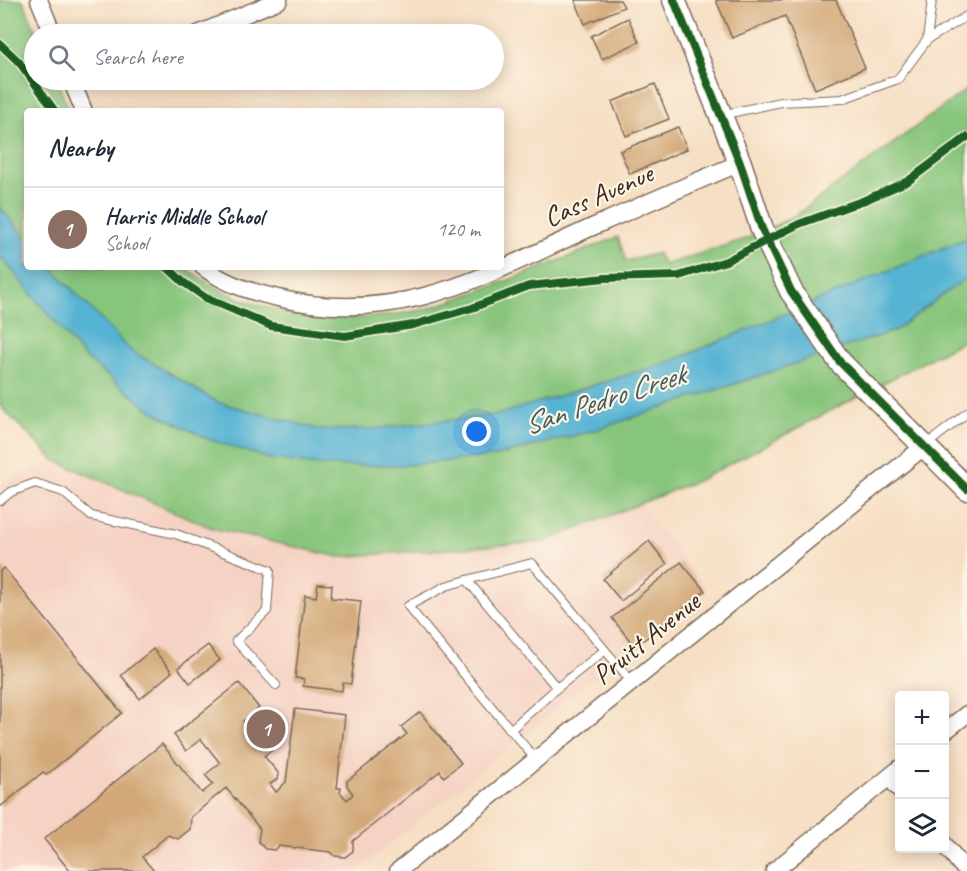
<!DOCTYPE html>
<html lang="en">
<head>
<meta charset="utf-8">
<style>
  body { margin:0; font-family:Caveat,sans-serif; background:#f2f2f3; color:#1f2937 }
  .controls { position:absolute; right:18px; bottom:18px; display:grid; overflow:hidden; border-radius:6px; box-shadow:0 3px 15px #0003 }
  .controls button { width:54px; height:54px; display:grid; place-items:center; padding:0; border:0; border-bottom:2px solid #e0e1e3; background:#fff; color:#1f2937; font:30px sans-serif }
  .you { position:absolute; left:477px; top:432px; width:21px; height:21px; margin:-15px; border:4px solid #fff; border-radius:50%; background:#1a73e8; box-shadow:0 0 0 9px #1a73e833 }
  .badge { display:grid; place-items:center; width:39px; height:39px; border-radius:50%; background:#d1495b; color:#fff; font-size:20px; font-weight:700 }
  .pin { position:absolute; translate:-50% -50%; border:3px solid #fff; box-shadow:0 2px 6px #0006 }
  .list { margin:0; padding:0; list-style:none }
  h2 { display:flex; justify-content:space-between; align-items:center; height:78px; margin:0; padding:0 24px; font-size:26px }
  h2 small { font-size:20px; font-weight:400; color:#747a83 }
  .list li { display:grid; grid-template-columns:39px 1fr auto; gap:18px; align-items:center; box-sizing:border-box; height:84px; padding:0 24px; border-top:2px solid #e0e1e3 }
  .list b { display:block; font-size:22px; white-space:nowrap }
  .list p { margin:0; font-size:20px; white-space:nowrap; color:#747a83 }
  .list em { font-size:20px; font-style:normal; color:#747a83 }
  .icon { flex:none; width:33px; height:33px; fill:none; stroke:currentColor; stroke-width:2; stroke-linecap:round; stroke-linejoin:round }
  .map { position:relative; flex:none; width:967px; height:871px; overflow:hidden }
  .search { position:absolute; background:#fff; box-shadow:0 3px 15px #0003; left:24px; top:24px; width:480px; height:66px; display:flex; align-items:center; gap:15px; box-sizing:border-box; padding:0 21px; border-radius:33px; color:#747a83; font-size:22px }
  .panel { position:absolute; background:#fff; box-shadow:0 3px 15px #0003; left:24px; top:108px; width:480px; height:162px; border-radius:6px }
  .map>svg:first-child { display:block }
  .built { fill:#f5d2c3 }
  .green { fill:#87c57c; stroke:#61784d; stroke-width:1.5 }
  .water { fill:#55b3d3; stroke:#486e78; stroke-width:1.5 }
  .building { fill:#d3a878 }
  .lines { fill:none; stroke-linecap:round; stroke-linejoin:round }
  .lane-casing { stroke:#7c6958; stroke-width:10 }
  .street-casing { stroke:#7c6958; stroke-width:19 }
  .secondary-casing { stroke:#7c6958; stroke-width:25 }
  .lane { stroke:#fff; stroke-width:8 }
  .street { stroke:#fff; stroke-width:16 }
  .secondary { stroke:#fff; stroke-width:22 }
  .cycleway-casing { stroke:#fcf5e5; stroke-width:11 }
  .cycleway { stroke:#1b5e20; stroke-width:8 }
  .labels { text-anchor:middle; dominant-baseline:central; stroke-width:4.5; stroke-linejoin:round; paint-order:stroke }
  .street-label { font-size:28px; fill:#3b2a1e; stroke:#fcf5e5 }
  .water-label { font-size:30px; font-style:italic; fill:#445a5d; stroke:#fcf5e5 }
</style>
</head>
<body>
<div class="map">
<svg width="967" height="871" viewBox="0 0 967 871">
  <rect width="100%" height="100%" fill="#fcf5e5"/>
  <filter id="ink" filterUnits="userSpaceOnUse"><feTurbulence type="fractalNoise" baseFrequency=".0167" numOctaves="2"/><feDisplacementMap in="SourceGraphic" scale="12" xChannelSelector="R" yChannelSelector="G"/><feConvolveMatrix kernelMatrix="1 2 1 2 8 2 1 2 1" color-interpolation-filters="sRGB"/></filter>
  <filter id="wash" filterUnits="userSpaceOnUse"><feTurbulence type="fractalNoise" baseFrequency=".008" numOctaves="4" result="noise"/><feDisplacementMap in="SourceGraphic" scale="24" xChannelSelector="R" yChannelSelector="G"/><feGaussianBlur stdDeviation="1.35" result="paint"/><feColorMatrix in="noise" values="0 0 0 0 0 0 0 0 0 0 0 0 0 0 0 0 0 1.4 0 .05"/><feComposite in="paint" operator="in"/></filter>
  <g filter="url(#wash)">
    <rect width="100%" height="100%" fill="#f6dfc4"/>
    <path class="built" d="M 54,460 L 212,528 L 547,541 L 641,504 L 706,587 L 357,871 L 0,871 L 0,484 Z"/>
    <path class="green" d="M 0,0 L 23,0 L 37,34 L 34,34 L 34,80 L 56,80 L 70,111 L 27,111 L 27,267 L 185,267 C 251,318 340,327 420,310 C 435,307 450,301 464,296 C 516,279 567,257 618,237 L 626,261 L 658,253 L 664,265 L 743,240 L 792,218 L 967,89 L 967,339 L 699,480 L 544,542 L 339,557 L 212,528 L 54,460 L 0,406 Z"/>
    <path class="water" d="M 0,207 L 27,239 L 27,267 L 51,267 L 129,349 L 217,402 L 321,430 L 371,429 L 497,415 L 672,361 L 967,238 L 967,277 L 894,331 L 595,430 L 492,457 L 406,465 L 326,466 L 270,459 L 208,439 L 152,411 L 85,358 L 0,256 Z"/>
    <g id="blocks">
      <path class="building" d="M 575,0 L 620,0 L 624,7 L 585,24 Z
        M 716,0 L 836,0 L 865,68 L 815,89 L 785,16 L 732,38 Z
        M 628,18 L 639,42 L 602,59 L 591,36 Z
        M 655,84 L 669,119 L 626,136 L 612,102 Z
        M 678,127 L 687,149 L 630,174 L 620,151 Z
        M 649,541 L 667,564 L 621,601 L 603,579 Z
        M 681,562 L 705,591 L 635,647 L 612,618 Z
        M 4,568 L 122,713 L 46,775 L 43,772 L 0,807 L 0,571 Z
        M 318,584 L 332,585 L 331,598 L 361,601 L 351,684 L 343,683 L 342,691 L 303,686 L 304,679 L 295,678 L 305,595 L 316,597 Z
        M 208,645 L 220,660 L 190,683 L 178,668 Z
        M 153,649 L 172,672 L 140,699 L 121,675 Z
        M 239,683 L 259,708 L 243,721 L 254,735 L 258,732 L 272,750 L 264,756 L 279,774 L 278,779 L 270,784 L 276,792 L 286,782 L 295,709 L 345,715 L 337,788 L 341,788 L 340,792 L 347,800 L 353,794 L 347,786 L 347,781 L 407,734 L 401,727 L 420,712 L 461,763 L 444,777 L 440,771 L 353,841 L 353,851 L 345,857 L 335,856 L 331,852 L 279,846 L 275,850 L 265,849 L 258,841 L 260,829 L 226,788 L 191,817 L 190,829 L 178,839 L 168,835 L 142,857 L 154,871 L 70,871 L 44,839 L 162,744 L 202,793 L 213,784 L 205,775 L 220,763 L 201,739 L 186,751 L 174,735 Z"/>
    </g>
  </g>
  <g filter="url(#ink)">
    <use href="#blocks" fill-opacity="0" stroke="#7c6958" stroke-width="1.5"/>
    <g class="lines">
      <g class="lane-casing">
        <path id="lane" d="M 927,40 L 932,0
          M 721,115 L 781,102 L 842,99 L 898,79 L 927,40 L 967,16
          M 926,445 L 967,413
          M 0,501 L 11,492 L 35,483 L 63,492 L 91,516 L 176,534 L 270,570 L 267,611 L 236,641 L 276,685
          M 467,580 L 532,563 L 605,650 L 557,688
          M 605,650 L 633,683
          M 510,730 L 557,688 L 467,580 L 446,586 L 408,606 C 450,658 493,709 537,761"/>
      </g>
      <g class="street-casing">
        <path id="street" d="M 39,0 L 53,34
          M 198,34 L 279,0
          M 71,80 L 84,111
          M 203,267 C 225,284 252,292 278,298 C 397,327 485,276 590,228 C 640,206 690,184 740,163
          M 944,732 L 967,714
          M 889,777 L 900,790
          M 944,844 L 966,871
          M 398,871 L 926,445
          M 774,871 L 900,768"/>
      </g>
      <g class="secondary-casing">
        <path id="secondary" d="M 674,0 L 740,163 L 762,229 L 791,291 L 840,362 L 967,489"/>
      </g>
      <use href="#lane" class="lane"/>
      <use href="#street" class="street"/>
      <use href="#secondary" class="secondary"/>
      <g class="cycleway-casing">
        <path id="cycleway" d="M 674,0 L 740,163 L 762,229 L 791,291 L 840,362 L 967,489
          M 0,44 L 19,62 L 55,111
          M 167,267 L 183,282 L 206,298 L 271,326 L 345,336 L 413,325 L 472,308 L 529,286 L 605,278 L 679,276 L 726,261 L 799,224 L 865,200 L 908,181 L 967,137"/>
      </g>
      <use href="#cycleway" class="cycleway"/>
    </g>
  </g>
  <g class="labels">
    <g class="street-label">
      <text transform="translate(598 195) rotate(-24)">Cass Avenue</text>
      <text transform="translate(646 638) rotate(-39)">Pruitt Avenue</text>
    </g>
    <g class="water-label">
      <text transform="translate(604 399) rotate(-18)">San Pedro Creek</text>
    </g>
  </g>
</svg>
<div class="controls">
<button>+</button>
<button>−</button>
<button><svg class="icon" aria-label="layers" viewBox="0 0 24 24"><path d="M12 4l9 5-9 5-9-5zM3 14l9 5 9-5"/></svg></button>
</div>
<div class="you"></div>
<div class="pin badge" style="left:266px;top:729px;background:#8d6e63">1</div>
<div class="search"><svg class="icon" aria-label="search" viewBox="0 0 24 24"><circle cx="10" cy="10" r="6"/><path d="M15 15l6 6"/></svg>Search here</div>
<section class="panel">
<h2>Nearby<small></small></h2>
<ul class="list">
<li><span class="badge" style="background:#8d6e63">1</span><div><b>Harris Middle School</b><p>School</p></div><em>120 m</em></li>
</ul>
</section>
</div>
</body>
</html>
